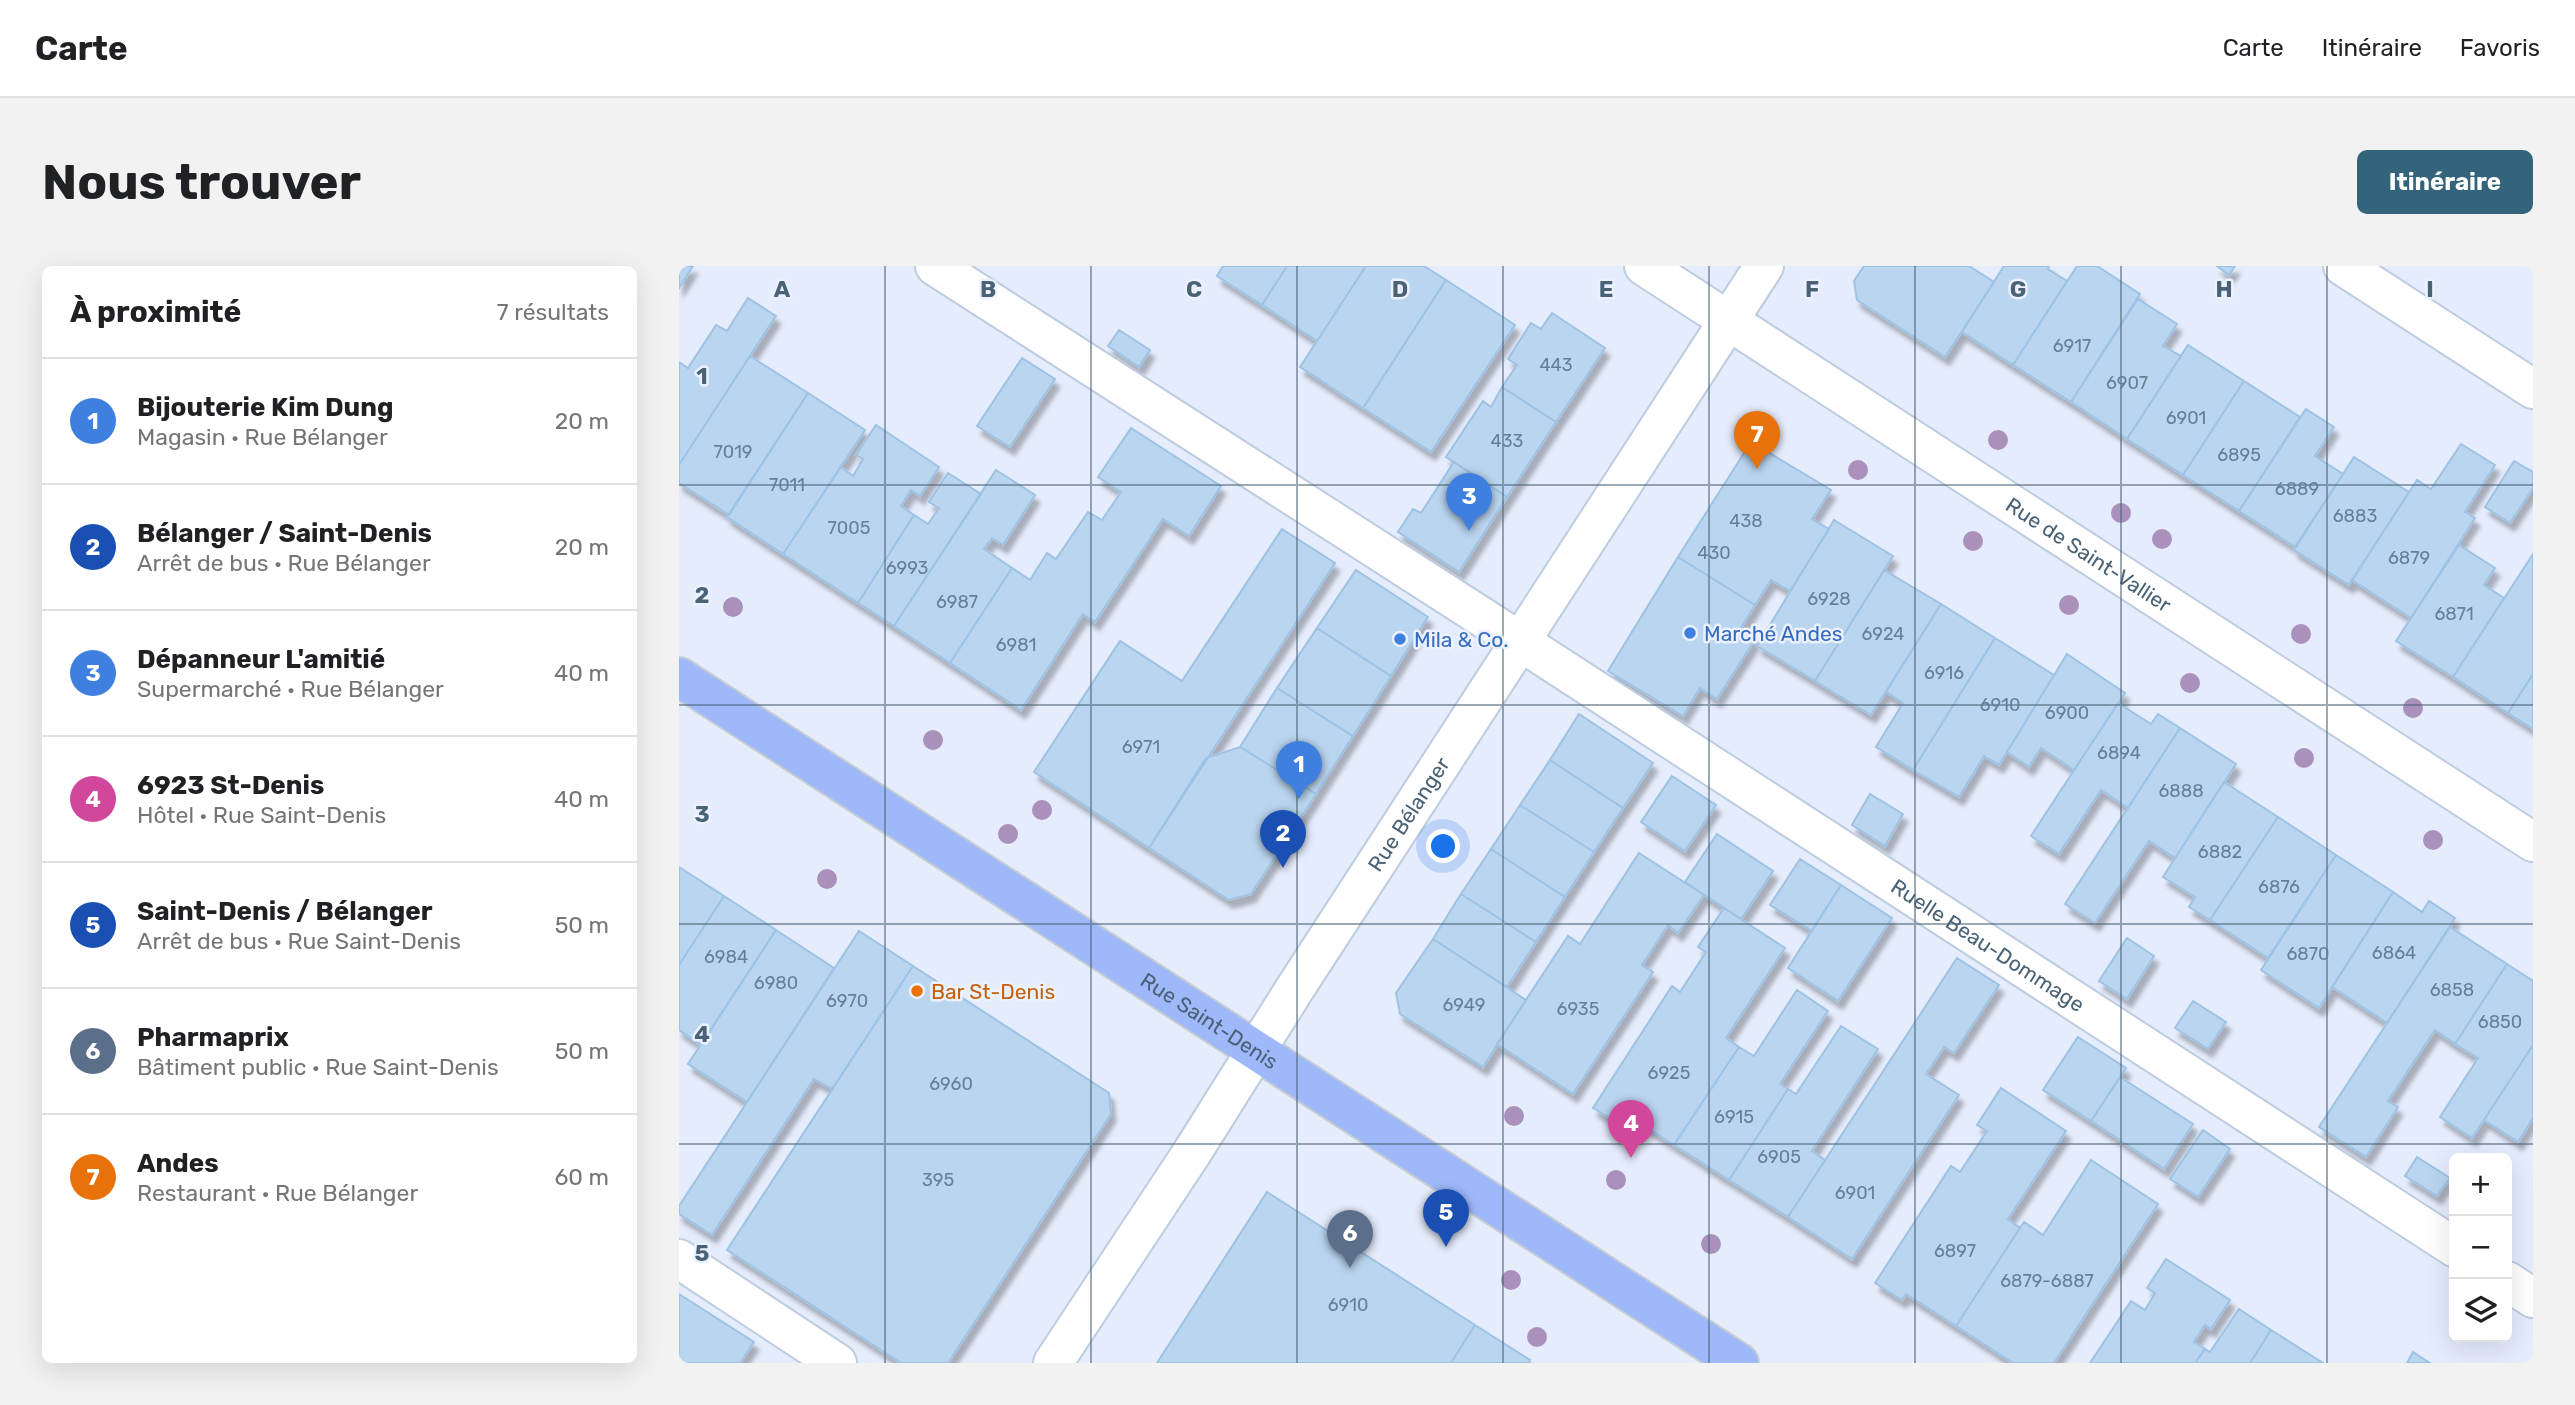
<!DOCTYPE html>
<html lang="fr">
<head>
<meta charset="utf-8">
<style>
  body { margin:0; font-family:Rubik,sans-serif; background:#f2f2f2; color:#202124 }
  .controls { position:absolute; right:21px; bottom:21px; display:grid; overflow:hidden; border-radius:10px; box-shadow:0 7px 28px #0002 }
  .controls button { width:63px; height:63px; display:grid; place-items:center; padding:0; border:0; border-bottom:2px solid #e0e0e0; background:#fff; color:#202124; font:35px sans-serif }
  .you { position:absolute; left:765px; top:581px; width:24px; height:24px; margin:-18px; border:5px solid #fff; border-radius:50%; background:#1a73e8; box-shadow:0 0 0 10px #1a73e833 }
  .badge { display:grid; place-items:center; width:46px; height:46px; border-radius:50%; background:#33647b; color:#fff; font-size:23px; font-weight:700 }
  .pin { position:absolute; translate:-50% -58px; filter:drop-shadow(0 2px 4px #0008) }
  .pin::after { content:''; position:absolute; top:37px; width:24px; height:21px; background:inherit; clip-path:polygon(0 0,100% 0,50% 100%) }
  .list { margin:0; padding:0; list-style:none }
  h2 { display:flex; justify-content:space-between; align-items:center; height:91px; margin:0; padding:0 28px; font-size:30px }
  h2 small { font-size:23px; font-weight:400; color:#757577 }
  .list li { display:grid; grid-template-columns:46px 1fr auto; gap:21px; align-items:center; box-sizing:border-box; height:126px; padding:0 28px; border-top:2px solid #e0e0e0 }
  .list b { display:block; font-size:26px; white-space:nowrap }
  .list p { margin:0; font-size:23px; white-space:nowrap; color:#757577 }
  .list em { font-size:23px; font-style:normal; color:#757577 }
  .icon { flex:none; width:38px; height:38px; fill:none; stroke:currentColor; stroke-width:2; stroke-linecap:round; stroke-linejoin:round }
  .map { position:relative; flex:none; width:1854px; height:1097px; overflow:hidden; border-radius:10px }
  header { display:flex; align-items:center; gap:42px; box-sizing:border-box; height:98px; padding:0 35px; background:#fff; border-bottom:2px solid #e0e0e0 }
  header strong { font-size:33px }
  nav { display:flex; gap:38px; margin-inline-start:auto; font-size:24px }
  .intro { display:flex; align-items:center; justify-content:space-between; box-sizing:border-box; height:168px; padding:0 42px }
  h1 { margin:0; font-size:49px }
  .button { padding:18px 32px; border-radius:10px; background:#33647b; color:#fff; font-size:24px; font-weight:700 }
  main { display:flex; gap:42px; padding:0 42px }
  aside { flex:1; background:#fff; border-radius:10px; box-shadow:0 7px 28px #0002 }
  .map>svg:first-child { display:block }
  .building { fill:#bad5ef; stroke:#9dc2e4; stroke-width:2; filter:url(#shadow) }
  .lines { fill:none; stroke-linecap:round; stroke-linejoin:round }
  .minor-casing { stroke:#bdccdf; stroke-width:42 }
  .major-casing { stroke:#c5cdd3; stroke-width:42 }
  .minor { stroke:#fff; stroke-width:38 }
  .major { stroke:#9eb8fa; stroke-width:38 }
  .tree { fill:#aa91bb }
  .grid { fill:none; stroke:#4a6275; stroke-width:2; stroke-opacity:0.55 }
  .shop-dot { fill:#3f7fe0; stroke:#ebf1ff; stroke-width:2.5 }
  .food-dot { fill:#e8710a; stroke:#ebf1ff; stroke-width:2.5 }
  .labels { text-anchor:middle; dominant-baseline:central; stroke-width:5; stroke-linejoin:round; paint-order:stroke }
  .number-label { font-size:18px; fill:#667f94 }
  .street-label { font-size:21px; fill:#4a6275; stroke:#ebf1ff }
  .shop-label { font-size:21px; fill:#366cbe; stroke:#ebf1ff; text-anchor:start }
  .food-label { font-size:21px; fill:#c56008; stroke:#ebf1ff; text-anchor:start }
  .grid-label { font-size:23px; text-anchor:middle; font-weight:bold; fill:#4a6275; stroke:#ebf1ff; stroke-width:5; stroke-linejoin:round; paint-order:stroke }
</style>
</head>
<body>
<header>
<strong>Carte</strong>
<nav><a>Carte</a><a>Itinéraire</a><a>Favoris</a></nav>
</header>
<div class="intro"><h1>Nous trouver</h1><a class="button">Itinéraire</a></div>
<main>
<aside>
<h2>À proximité<small>7 résultats</small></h2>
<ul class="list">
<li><span class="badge" style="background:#3f7fe0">1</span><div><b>Bijouterie Kim Dung</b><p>Magasin · Rue Bélanger</p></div><em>20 m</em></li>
<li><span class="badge" style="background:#1a4fb4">2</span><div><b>Bélanger / Saint-Denis</b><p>Arrêt de bus · Rue Bélanger</p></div><em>20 m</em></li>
<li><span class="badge" style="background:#3f7fe0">3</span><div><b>Dépanneur L'amitié</b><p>Supermarché · Rue Bélanger</p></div><em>40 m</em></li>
<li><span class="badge" style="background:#d1479c">4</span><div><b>6923 St-Denis</b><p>Hôtel · Rue Saint-Denis</p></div><em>40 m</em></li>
<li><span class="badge" style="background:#1a4fb4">5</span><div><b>Saint-Denis / Bélanger</b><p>Arrêt de bus · Rue Saint-Denis</p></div><em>50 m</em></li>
<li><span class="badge" style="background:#5c6f8a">6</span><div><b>Pharmaprix</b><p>Bâtiment public · Rue Saint-Denis</p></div><em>50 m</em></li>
<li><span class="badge" style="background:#e8710a">7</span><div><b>Andes</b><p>Restaurant · Rue Bélanger</p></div><em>60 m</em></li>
</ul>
</aside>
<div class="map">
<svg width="1854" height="1097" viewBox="0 0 1854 1097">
  <defs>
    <filter id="shadow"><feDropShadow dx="4.5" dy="8" stdDeviation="2" flood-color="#0004"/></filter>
  </defs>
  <rect width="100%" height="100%" fill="#e5ecfc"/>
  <path class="building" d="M 0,0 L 14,0 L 0,22 Z
    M 544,0 L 608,0 L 583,39 L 538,10 Z
    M 608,0 L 687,0 L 638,75 L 583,39 Z
    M 687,0 L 745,0 L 767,14 L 684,142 L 621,101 Z
    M 1185,0 L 1290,0 L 1315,16 L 1266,91 L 1178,34 L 1175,15 Z
    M 1325,0 L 1370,0 L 1369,3 L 1388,15 L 1334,99 L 1283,66 Z
    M 1398,0 L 1418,0 L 1461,28 L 1392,136 L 1334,99 Z
    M 1538,0 L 1556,0 L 1550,9 Z
    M 767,14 L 836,59 L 752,186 L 684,142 Z
    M 69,32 L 97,50 L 0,199 L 0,96 L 9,102 L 37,59 L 48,65 Z
    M 1459,33 L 1498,58 L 1484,80 L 1502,90 L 1448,173 L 1392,136 Z
    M 873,47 L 926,82 L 877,156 L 823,121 L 838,99 L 829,93 L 852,57 L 862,63 Z
    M 440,64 L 471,84 L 460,101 L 429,80 Z
    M 1509,79 L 1565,115 L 1504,209 L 1448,173 Z
    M 71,90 L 129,127 L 50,249 L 0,217 L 0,199 Z
    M 343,92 L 376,113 L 331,181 L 298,160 Z
    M 1565,115 L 1621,151 L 1560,245 L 1504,209 Z
    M 823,121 L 877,156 L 828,231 L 767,191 L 804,135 L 812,141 Z
    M 129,127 L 186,164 L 104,288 L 48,251 Z
    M 1627,143 L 1655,161 L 1636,190 L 1664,208 L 1616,281 L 1560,245 Z
    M 197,159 L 260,201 L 241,230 L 232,224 L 222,240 L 235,249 L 179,337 L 104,288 L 162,201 L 174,210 L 184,193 L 177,189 Z
    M 452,162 L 542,220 L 510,270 L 484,253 L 416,356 L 404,348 L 342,444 L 271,397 L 333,302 L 351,314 L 368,287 L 377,293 L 409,246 L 423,254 L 442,226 L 419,211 Z
    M 1072,176 L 1152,224 L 1133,253 L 1150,263 L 1111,325 L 1092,314 L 1076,339 L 999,291 Z
    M 1782,178 L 1816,199 L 1786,246 L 1796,252 L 1732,352 L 1673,314 L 1738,214 L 1752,223 Z
    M 1675,191 L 1730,226 L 1670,319 L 1615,284 Z
    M 1835,195 L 1854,206 L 1854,222 L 1831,257 L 1806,241 Z
    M 775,196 L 828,231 L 780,306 L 719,266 L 734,243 L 742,247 Z
    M 317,204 L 356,229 L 324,279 L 313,272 L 305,283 L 333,302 L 271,397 L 215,360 Z
    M 269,207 L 302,228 L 215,360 L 179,337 L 235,249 L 249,258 L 260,242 L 250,236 Z
    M 1155,254 L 1214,290 L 1136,415 L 1078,380 Z
    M 603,263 L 656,297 L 470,582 L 355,506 L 441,375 L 503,415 Z
    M 1780,279 L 1816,302 L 1805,319 L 1825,332 L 1774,411 L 1717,375 Z
    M 1854,288 L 1854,408 L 1829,447 L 1774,411 Z
    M 999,291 L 1076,339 L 1062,362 L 1077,372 L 1038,433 L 1021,422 L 1004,450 L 929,405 Z
    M 677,304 L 749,351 L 712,410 L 638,362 Z
    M 1205,304 L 1262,338 L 1192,449 L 1136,415 Z
    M 1262,338 L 1316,372 L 1234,504 L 1197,481 L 1224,437 L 1207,426 Z
    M 638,362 L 712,410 L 674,470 L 598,422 Z
    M 1316,372 L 1375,409 L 1320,499 L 1305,490 L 1280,531 L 1234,504 Z
    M 1388,388 L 1446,427 L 1395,504 L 1362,482 L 1350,501 L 1328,486 Z
    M 1854,408 L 1854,463 L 1829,447 Z
    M 598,422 L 674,470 L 637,528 L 561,481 Z
    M 1439,437 L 1472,458 L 1479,448 L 1501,462 L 1449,542 L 1422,524 L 1380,588 L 1352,570 Z
    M 900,448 L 974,497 L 944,542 L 871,494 Z
    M 1501,462 L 1557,498 L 1496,592 L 1470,575 L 1416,657 L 1386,638 Z
    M 561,481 L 637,528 L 572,628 L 550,634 L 470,582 L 527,492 Z
    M 871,494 L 944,542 L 915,586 L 841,539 Z
    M 993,510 L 1037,539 L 1006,585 L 962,556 Z
    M 1545,516 L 1599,551 L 1531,654 L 1510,641 L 1516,631 L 1484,611 Z
    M 1191,528 L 1224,548 L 1206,580 L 1173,559 Z
    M 841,539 L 915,586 L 886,631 L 812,583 Z
    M 1599,551 L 1657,589 L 1589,692 L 1531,654 Z
    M 1038,568 L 1094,605 L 1062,653 L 1006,616 Z
    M 812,583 L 886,631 L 857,676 L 782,628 Z
    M 960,587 L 1025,629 L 999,667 L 989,659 L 963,699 L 974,706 L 894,828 L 818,778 L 889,670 L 901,678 Z
    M 1657,589 L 1714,626 L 1640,742 L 1582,704 Z
    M 1121,593 L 1162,619 L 1133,665 L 1091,639 Z
    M 0,601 L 45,630 L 0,699 Z
    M 1162,619 L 1213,652 L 1159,735 L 1109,702 Z
    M 1714,626 L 1743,646 L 1750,635 L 1776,652 L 1708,757 L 1653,721 Z
    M 782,628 L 857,676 L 828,721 L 754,673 Z
    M 45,630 L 97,664 L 22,779 L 0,764 L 0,699 Z
    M 1045,642 L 1106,682 L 1047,772 L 1060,781 L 995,879 L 946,847 L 939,857 L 914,842 L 993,720 L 1001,726 L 1027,686 L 1019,681 Z
    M 1771,661 L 1828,698 L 1776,778 L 1756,764 L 1709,835 L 1719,841 L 1687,891 L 1640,861 Z
    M 97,664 L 155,702 L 68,836 L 9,798 Z
    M 180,665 L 234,700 L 153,823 L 135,813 L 33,969 L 0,948 L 0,940 Z
    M 1448,672 L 1475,690 L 1448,733 L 1420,715 Z
    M 754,673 L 847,734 L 804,801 L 721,748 L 717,727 Z
    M 1278,692 L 1320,719 L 1275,787 L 1265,781 L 1247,808 L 1280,829 L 1173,993 L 1109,951 Z
    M 1828,698 L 1854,715 L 1854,779 L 1793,872 L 1761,851 L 1799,792 L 1776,778 Z
    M 234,700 L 430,827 L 432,848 L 269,1097 L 222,1097 L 48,984 Z
    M 1118,724 L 1149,745 L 1101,818 L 1109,823 L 1050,914 L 995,879 L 1060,781 L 1075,790 Z
    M 1514,735 L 1547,756 L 1529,783 L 1496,762 Z
    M 1162,760 L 1199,783 L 1133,885 L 1146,894 L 1109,951 L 1050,914 L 1109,823 L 1117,828 Z
    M 1399,771 L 1447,802 L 1412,855 L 1364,824 Z
    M 1854,779 L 1854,852 L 1839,876 L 1805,854 Z
    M 1441,811 L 1514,858 L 1485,903 L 1412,855 Z
    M 1322,822 L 1387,865 L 1329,953 L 1341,962 L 1277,1060 L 1227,1028 L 1223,1034 L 1196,1017 L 1272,900 L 1281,906 L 1308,865 L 1298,859 Z
    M 1524,864 L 1551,883 L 1519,931 L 1491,913 Z
    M 1738,891 L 1771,912 L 1758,930 L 1726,910 Z
    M 1412,894 L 1479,938 L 1375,1097 L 1334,1097 L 1277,1060 L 1345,956 L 1364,969 Z
    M 588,926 L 796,1059 L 772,1097 L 478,1097 Z
    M 1487,993 L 1551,1034 L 1532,1063 L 1526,1059 L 1515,1076 L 1526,1083 L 1516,1097 L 1411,1097 L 1452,1035 L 1466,1044 L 1476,1027 L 1468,1022 Z
    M 0,1028 L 75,1076 L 61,1097 L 0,1097 Z
    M 1560,1043 L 1592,1064 L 1571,1097 L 1516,1097 L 1526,1083 L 1531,1086 Z
    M 796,1059 L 851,1094 L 850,1097 L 772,1097 Z
    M 1592,1064 L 1644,1097 L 1571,1097 Z
    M 1734,1086 L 1751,1097 L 1728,1097 Z"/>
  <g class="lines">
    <g class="minor-casing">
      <g id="minor">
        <path id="s1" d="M 256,0 L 842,376 L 1775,981"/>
        <path id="s2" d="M 965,0 L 1854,576"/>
        <path d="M 1664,0 L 1854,123"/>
        <path d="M 0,993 L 158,1097"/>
        <path d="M 1828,1015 L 1854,1032"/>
        <path id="s3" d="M 374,1097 L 514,885 L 615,724 L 1085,0"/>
      </g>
    </g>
    <g class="major-casing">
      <g id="major">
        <path id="s4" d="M 0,411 L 1060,1097"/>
      </g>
    </g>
    <use href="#minor" class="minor"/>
    <use href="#major" class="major"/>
  </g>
  <g class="tree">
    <circle cx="1319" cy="174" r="10"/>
    <circle cx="1179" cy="204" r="10"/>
    <circle cx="1442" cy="247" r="10"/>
    <circle cx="1483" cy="273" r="10"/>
    <circle cx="1294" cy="275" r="10"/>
    <circle cx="1390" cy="339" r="10"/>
    <circle cx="54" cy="341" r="10"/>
    <circle cx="1622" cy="368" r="10"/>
    <circle cx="1511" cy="417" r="10"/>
    <circle cx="1734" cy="442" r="10"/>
    <circle cx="254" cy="474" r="10"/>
    <circle cx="1625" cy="492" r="10"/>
    <circle cx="363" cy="544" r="10"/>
    <circle cx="329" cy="568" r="10"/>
    <circle cx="1754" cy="574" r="10"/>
    <circle cx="148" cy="613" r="10"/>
    <circle cx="835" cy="850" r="10"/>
    <circle cx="937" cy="914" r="10"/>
    <circle cx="1032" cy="978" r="10"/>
    <circle cx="832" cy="1014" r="10"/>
    <circle cx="858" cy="1071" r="10"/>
  </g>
  <path class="grid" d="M 206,0 L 206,1097M 412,0 L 412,1097M 618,0 L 618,1097M 824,0 L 824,1097M 1030,0 L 1030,1097M 1236,0 L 1236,1097M 1442,0 L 1442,1097M 1648,0 L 1648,1097M 0,219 L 1854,219M 0,439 L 1854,439M 0,658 L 1854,658M 0,878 L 1854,878"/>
  <g class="shop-dot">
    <circle cx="1011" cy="367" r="7"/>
    <circle cx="721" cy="373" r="7"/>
  </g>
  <circle class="food-dot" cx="238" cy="725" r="7"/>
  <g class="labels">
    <g class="number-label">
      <text x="1393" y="80">6917</text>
      <text x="877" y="99">443</text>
      <text x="1448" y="117">6907</text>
      <text x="1507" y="152">6901</text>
      <text x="828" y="175">433</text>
      <text x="54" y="186">7019</text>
      <text x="1560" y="189">6895</text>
      <text x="108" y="219">7011</text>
      <text x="1618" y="223">6889</text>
      <text x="1676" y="250">6883</text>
      <text x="1067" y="255">438</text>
      <text x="170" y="262">7005</text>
      <text x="1035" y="287">430</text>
      <text x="1730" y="292">6879</text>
      <text x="228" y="302">6993</text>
      <text x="1150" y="333">6928</text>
      <text x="278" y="336">6987</text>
      <text x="1775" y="348">6871</text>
      <text x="1204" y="368">6924</text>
      <text x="337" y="379">6981</text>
      <text x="1265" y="407">6916</text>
      <text x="1321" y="439">6910</text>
      <text x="1388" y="447">6900</text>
      <text x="462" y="481">6971</text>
      <text x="1440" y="487">6894</text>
      <text x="1502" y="525">6888</text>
      <text x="1541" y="586">6882</text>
      <text x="1600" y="621">6876</text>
      <text x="1715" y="687">6864</text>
      <text x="1629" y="688">6870</text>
      <text x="47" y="691">6984</text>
      <text x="97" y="717">6980</text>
      <text x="1773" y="724">6858</text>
      <text x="168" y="735">6970</text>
      <text x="785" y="739">6949</text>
      <text x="899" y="743">6935</text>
      <text x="1821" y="756">6850</text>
      <text x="990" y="807">6925</text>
      <text x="272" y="818">6960</text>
      <text x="1055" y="851">6915</text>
      <text x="1100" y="891">6905</text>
      <text x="259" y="914">395</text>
      <text x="1176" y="927">6901</text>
      <text x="1276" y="985">6897</text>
      <text x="1368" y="1015">6879-6887</text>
      <text x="669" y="1039">6910</text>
    </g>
    <g class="street-label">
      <text stroke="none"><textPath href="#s2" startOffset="530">Rue de Saint-Vallier</textPath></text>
      <text stroke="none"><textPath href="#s3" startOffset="654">Rue Bélanger</textPath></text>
      <text stroke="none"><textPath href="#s1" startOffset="1253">Ruelle Beau-Dommage</textPath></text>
      <text stroke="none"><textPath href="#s4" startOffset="632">Rue Saint-Denis</textPath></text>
    </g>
    <g class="shop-label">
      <text x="1025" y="367">Marché Andes</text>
      <text x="735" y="373">Mila &amp; Co.</text>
    </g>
    <g class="food-label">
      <text x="252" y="725">Bar St-Denis</text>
    </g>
  </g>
  <g class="grid-label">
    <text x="103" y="31">A</text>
    <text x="309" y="31">B</text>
    <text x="515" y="31">C</text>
    <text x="721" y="31">D</text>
    <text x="927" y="31">E</text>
    <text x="1133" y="31">F</text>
    <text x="1339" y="31">G</text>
    <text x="1545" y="31">H</text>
    <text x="1751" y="31">I</text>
    <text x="23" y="118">1</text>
    <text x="23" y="337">2</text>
    <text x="23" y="556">3</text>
    <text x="23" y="776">4</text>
    <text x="23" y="995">5</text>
  </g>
</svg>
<div class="controls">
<button>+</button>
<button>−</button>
<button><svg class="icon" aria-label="layers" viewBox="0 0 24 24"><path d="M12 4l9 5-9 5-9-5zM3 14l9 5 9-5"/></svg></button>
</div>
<div class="you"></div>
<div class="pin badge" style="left:620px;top:533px;background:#3f7fe0">1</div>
<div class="pin badge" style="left:604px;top:602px;background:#1a4fb4">2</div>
<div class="pin badge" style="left:790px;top:265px;background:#3f7fe0">3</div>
<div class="pin badge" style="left:952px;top:892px;background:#d1479c">4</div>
<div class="pin badge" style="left:767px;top:981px;background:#1a4fb4">5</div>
<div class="pin badge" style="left:671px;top:1002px;background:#5c6f8a">6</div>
<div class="pin badge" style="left:1078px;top:203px;background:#e8710a">7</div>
</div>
</main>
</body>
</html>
